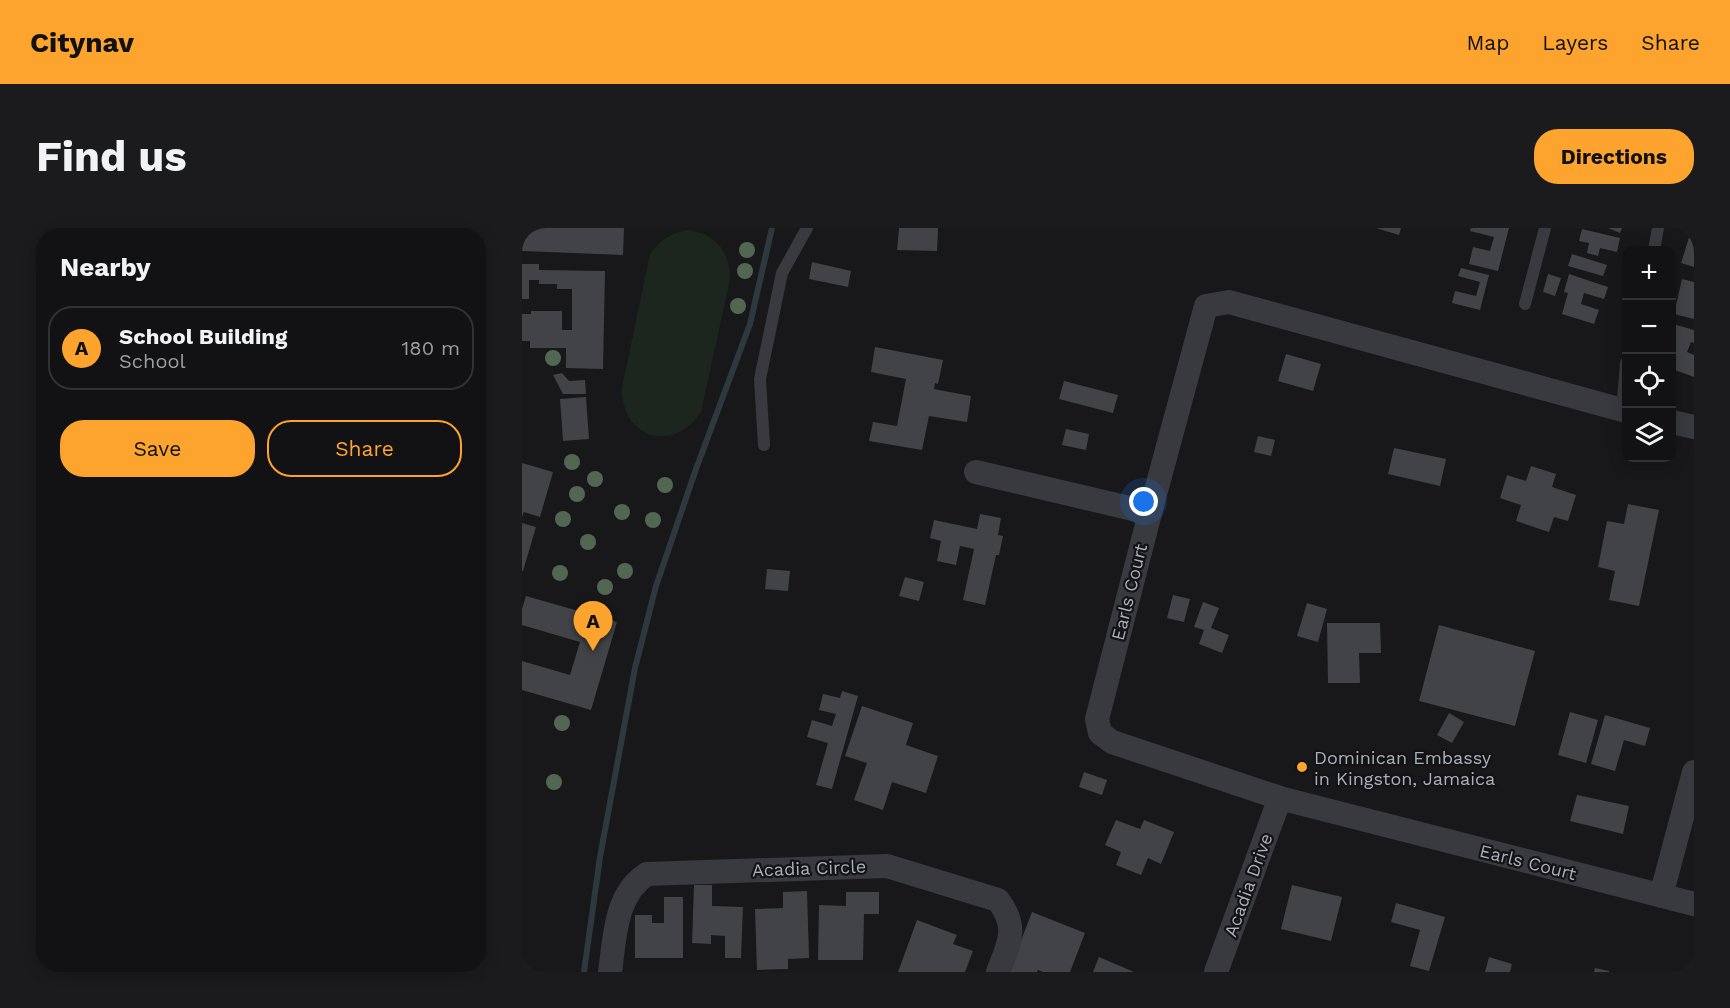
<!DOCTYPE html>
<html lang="en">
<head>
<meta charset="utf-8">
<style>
  body { margin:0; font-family:"Work Sans",sans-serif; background:#1b1b1d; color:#f1f3f6 }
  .controls { position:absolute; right:18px; top:18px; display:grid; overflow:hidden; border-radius:12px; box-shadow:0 3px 15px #0003 }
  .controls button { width:54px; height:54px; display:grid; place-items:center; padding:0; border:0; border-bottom:2px solid #313234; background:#121214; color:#f1f3f6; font:30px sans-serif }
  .you { position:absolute; left:622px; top:274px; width:21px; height:21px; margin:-15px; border:4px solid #fff; border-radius:50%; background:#1a73e8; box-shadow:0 0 0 9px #1a73e833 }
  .badge { display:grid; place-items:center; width:39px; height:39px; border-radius:50%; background:#fca42e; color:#111; font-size:20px; font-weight:700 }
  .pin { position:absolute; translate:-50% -50px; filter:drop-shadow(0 2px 3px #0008) }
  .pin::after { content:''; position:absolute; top:32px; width:21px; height:18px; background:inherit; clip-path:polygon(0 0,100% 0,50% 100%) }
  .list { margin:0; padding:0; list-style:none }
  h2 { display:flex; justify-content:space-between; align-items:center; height:78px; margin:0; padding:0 24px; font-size:26px }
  h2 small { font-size:20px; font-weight:400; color:#9c9ea0 }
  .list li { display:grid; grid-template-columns:39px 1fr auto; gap:18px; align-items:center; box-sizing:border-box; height:84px; margin:0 12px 12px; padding:0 12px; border:2px solid #313234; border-radius:24px }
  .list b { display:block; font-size:22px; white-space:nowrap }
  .list p { margin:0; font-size:20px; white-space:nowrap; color:#9c9ea0 }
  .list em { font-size:20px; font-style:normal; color:#9c9ea0 }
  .actions { display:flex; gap:12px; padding:18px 24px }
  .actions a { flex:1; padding:14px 0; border:2px solid #fca42e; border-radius:24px; text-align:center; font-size:21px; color:#fca42e }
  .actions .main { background:#fca42e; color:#111 }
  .icon { flex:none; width:33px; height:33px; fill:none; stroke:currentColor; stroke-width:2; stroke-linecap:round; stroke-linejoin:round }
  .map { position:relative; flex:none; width:1172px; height:744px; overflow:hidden; border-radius:24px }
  header { display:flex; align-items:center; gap:36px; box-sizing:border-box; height:84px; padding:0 30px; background:#fca42e; color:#111 }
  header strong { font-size:28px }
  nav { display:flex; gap:33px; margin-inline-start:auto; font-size:21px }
  .intro { display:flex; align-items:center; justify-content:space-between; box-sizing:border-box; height:144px; padding:0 36px }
  h1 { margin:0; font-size:42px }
  .button { padding:15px 27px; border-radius:24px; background:#fca42e; color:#111; font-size:21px; font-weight:700 }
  main { display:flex; gap:36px; padding:0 36px }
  aside { flex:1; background:#121214; border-radius:24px; box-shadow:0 3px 15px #0003 }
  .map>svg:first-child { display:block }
  .green { fill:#1d261e }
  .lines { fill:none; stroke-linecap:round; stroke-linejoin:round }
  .stream { stroke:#2d393f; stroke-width:6 }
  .building { fill:#424347 }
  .service { stroke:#393a3f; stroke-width:12 }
  .minor { stroke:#393a3f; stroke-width:24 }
  .tree { fill:#526752 }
  .poi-dot { fill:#fca42e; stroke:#131315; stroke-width:2 }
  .labels { text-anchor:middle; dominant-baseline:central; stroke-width:4.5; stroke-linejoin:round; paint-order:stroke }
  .street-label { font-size:18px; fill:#a9b0bb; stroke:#131315 }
  .poi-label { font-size:18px; fill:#a9b0bb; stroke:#131315; text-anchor:start }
</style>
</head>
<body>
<header>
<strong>Citynav</strong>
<nav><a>Map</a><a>Layers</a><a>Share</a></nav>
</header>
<div class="intro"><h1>Find us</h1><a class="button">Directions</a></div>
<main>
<aside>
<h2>Nearby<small></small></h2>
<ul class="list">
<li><span class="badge">A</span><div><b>School Building</b><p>School</p></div><em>180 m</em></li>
</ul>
<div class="actions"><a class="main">Save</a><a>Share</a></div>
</aside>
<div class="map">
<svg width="1172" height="744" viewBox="0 0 1172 744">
  <rect width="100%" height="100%" fill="#18181a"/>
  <path class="green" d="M 167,2 C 194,7 208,23 208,51 L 179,184 C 152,226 99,210 100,160 L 128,26 C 139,11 149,5 167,2 Z"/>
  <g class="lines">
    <path class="stream" d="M 62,744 L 78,629 L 113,440 L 134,358 L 174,241 L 228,96 L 250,0"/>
  </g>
  <path class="building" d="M 0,0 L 102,0 L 101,27 L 0,23 Z
    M 377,0 L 416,0 L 415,23 L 375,22 Z
    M 854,0 L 879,0 L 877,7 Z
    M 949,0 L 987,0 L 976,43 L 947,36 L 951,19 L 968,23 L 972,9 L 948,3 Z
    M 1086,0 L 1100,0 L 1098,5 Z
    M 1170,0 L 1172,0 L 1172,39 L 1159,35 Z
    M 1060,1 L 1098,10 L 1095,24 L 1078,20 L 1076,28 L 1065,25 L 1067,15 L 1057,13 Z
    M 1050,26 L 1085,37 L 1081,48 L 1046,38 Z
    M 290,34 L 329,43 L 326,59 L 287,51 Z
    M 0,36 L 17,36 L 17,42 L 83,43 L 81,141 L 44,140 L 44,120 L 8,120 L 8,113 L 0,113 L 0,86 L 9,86 L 9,83 L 40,83 L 40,102 L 50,102 L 50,61 L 35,61 L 35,56 L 17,56 L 17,52 L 7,52 L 7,71 L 0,71 Z
    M 939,40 L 967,47 L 958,82 L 930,75 L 933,63 L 954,68 L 958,54 L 936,48 Z
    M 1026,46 L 1039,50 L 1033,68 L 1021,64 Z
    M 1047,46 L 1086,59 L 1082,71 L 1062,65 L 1059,76 L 1077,82 L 1072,96 L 1040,86 L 1046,65 L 1042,64 Z
    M 1160,51 L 1172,54 L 1172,91 L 1152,86 Z
    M 1151,96 L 1172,102 L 1172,115 L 1169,114 L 1165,124 L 1172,127 L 1172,149 L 1150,141 Z
    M 353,119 L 421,132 L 416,156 L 413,155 L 412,161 L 449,168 L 445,194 L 407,188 L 400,222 L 347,213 L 351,194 L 375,198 L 384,151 L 349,144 Z
    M 764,126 L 799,136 L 791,163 L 756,153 Z
    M 40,145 L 47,153 L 63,152 L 64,166 L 41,166 L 31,147 Z
    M 542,153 L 596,167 L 591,185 L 537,171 Z
    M 64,169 L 67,211 L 41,213 L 38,171 Z
    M 544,201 L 567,206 L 564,222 L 540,217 Z
    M 736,208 L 753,212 L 749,228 L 732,224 Z
    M 872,220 L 924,231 L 918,258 L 866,246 Z
    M 0,235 L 31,244 L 18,289 L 2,284 L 0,289 Z
    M 1009,238 L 1034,246 L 1030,259 L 1054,267 L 1046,293 L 1032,289 L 1027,304 L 994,293 L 999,277 L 978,270 L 985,247 L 1004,253 Z
    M 1106,276 L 1137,282 L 1117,378 L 1087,372 L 1093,343 L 1076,339 L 1085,293 L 1102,296 Z
    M 458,286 L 479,290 L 476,307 L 481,308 L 477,327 L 474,327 L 463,377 L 441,372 L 452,321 L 438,318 L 434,337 L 415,333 L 419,313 L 408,310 L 412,292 L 455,301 Z
    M 0,295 L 14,299 L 1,343 L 0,343 Z
    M 245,341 L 268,343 L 266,363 L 243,361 Z
    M 383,349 L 402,354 L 397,373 L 377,368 Z
    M 651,367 L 668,371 L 662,394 L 645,390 Z
    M 4,368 L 95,394 L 69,482 L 0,462 L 0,433 L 48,447 L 58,414 L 0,397 L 0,381 Z
    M 681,374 L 697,380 L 689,400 L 707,407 L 700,425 L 677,416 L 682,402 L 672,399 Z
    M 785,375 L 805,381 L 796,414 L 775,408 Z
    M 805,395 L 858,395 L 859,425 L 837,425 L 838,455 L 806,455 Z
    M 917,397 L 1013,423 L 993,498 L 897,473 Z
    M 320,463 L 336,468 L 310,561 L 294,557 L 306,515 L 285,509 L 290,492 L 310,498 L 314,486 L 297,482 L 301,466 L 318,470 Z
    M 340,478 L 391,495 L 384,517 L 416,528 L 404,565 L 370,554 L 361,582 L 332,572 L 345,535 L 323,528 Z
    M 1048,484 L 1076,492 L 1064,535 L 1036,527 Z
    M 927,485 L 942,494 L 930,515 L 915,507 Z
    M 1083,487 L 1128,500 L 1123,518 L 1102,512 L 1093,543 L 1069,536 Z
    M 562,544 L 585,552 L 580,567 L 557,559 Z
    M 1055,567 L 1107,578 L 1101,606 L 1048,593 Z
    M 594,592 L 618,601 L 622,592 L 652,604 L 639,636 L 626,630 L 619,647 L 594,637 L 599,624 L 583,617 Z
    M 172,657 L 190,657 L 190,678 L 221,679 L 219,730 L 203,730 L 203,708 L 189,707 L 189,716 L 170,715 Z
    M 770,657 L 820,669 L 809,713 L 759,701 Z
    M 285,663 L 287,730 L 266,731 L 266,741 L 235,742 L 233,681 L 261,680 L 261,664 Z
    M 324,664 L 357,664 L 357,686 L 342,686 L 341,732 L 296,732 L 297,677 L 324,678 Z
    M 142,669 L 161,669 L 161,730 L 113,730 L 113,687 L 130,687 L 130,695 L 142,695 Z
    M 874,675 L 923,689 L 907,743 L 888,738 L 898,702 L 869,694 Z
    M 510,684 L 563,705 L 548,744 L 521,744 L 516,742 L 515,744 L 487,744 Z
    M 395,692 L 435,707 L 431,716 L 451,723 L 443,744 L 376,744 Z
    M 577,729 L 612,744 L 571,744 Z
    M 967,729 L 990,736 L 988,744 L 963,744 Z
    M 1073,740 L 1087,743 L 1087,744 L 1072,744 Z"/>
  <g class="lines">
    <path class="service" d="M 1132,22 L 1136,0
      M 1003,76 L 1023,0
      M 1100,182 L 1104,135
      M 242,217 L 238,151 L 260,45 L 285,0"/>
    <path class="minor" d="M 1104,183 L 707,74 L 684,78 L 628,285 L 575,491 L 578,505 L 590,514 L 758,570 L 1172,676
      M 1150,194 L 1172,199
      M 454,244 L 628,285
      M 1139,668 L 1172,544
      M 88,744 C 93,709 93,666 125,646 L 365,638 L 476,672 C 497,700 487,715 476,744
      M 694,744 L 758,570"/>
  </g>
  <g class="tree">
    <circle cx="225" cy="22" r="8"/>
    <circle cx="223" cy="43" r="8"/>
    <circle cx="216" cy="78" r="8"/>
    <circle cx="31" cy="130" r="8"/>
    <circle cx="50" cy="234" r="8"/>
    <circle cx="73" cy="251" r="8"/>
    <circle cx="143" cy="257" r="8"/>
    <circle cx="55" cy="266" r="8"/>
    <circle cx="100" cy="284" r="8"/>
    <circle cx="41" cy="291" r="8"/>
    <circle cx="131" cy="292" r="8"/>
    <circle cx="66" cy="314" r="8"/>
    <circle cx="103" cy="343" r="8"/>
    <circle cx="38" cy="345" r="8"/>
    <circle cx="83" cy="359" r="8"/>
    <circle cx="40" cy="495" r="8"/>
    <circle cx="32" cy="554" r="8"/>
  </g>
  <circle class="poi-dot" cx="780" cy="539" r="6"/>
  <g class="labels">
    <g class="street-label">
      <text transform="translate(607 364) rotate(-76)">Earls Court</text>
      <text transform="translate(1006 634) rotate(14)">Earls Court</text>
      <text transform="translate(287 640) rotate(-2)">Acadia Circle</text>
      <text transform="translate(726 657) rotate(-70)">Acadia Drive</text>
    </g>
    <g class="poi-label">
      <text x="792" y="529">Dominican Embassy<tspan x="792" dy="21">in Kingston, Jamaica</tspan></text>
    </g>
  </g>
</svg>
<div class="controls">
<button>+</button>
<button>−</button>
<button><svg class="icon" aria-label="locate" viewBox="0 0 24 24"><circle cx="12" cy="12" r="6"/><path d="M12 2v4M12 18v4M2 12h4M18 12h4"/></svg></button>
<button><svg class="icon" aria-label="layers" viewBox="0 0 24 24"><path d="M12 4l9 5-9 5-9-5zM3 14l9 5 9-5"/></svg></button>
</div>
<div class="you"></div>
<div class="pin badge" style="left:71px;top:423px">A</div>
</div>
</main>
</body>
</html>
